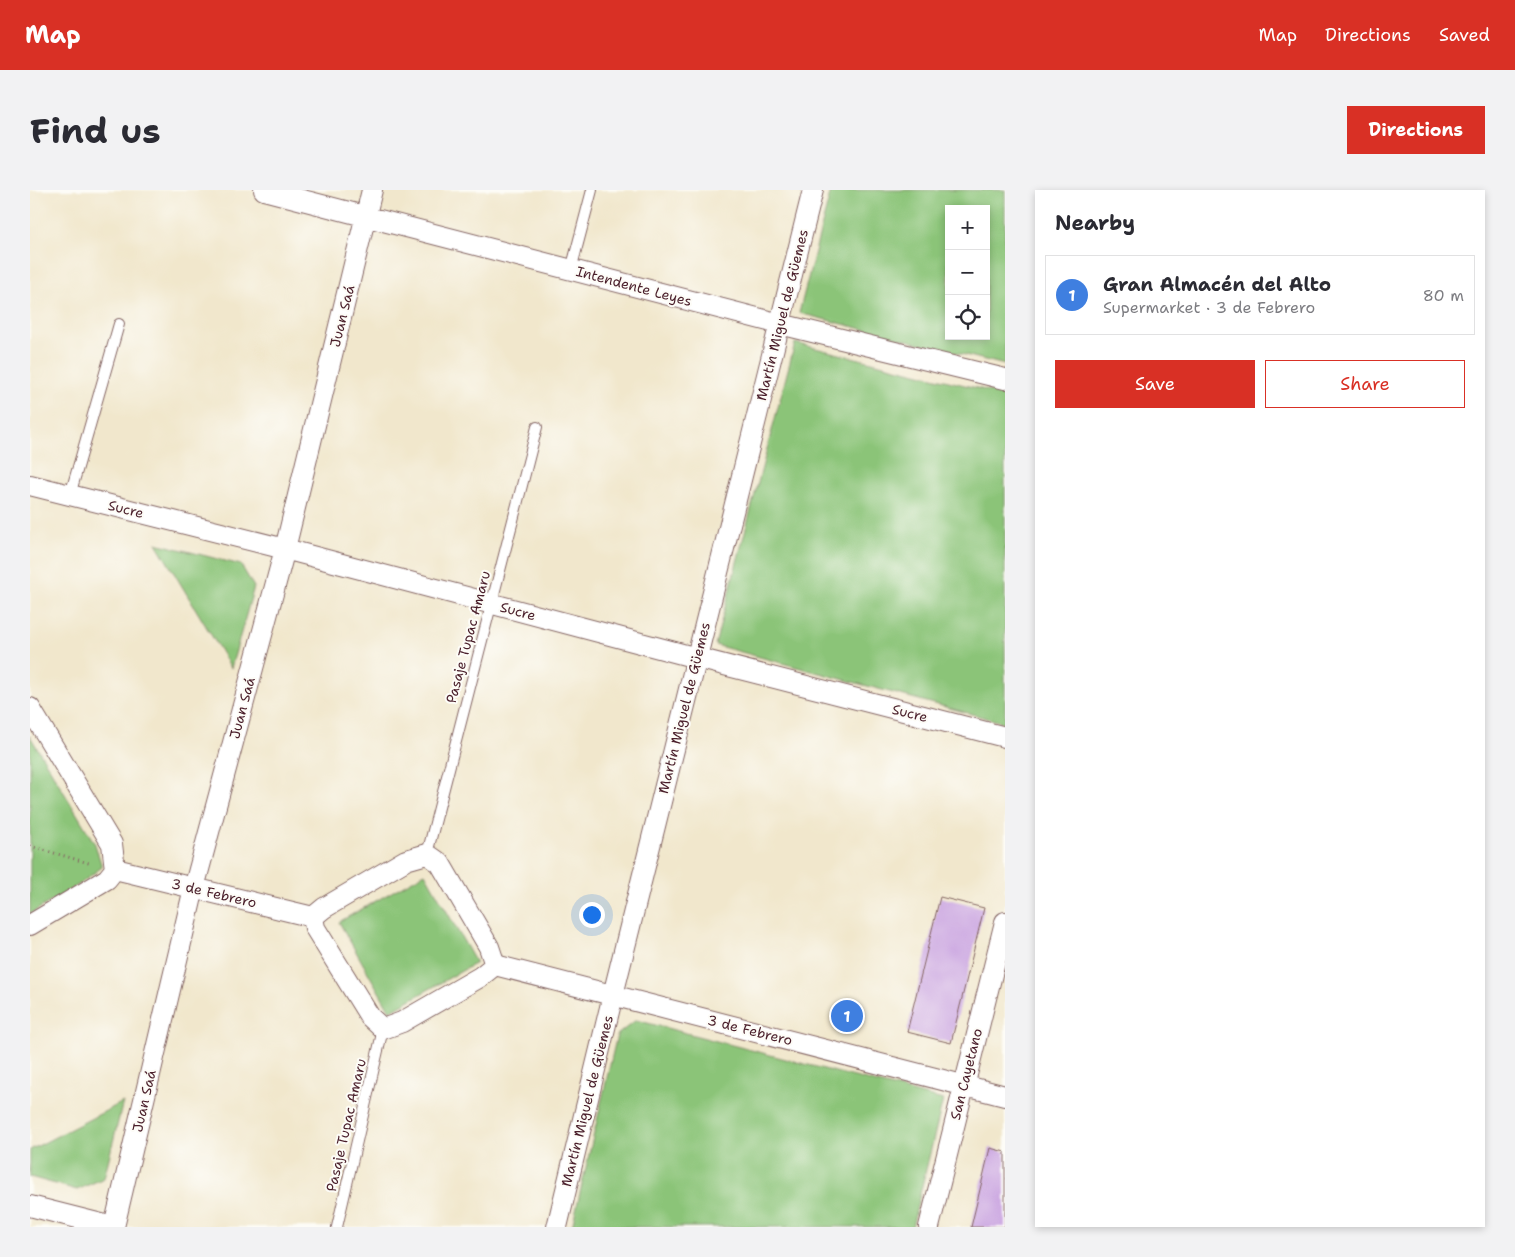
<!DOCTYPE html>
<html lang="en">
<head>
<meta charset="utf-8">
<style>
  body { margin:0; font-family:"Shantell Sans",sans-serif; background:#f2f2f3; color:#2b2b33 }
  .controls { position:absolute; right:15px; top:15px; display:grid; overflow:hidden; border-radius:0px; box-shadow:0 2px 8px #0003 }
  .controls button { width:45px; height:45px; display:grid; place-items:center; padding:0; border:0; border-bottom:1px solid #e1e1e2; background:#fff; color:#2b2b33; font:25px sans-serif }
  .you { position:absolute; left:561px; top:724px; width:18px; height:18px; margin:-12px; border:4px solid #fff; border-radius:50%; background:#1a73e8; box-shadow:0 0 0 8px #1a73e833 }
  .badge { display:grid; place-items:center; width:32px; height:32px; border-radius:50%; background:#d93025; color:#fff; font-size:16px; font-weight:700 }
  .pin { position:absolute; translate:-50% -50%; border:2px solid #fff; box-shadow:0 1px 5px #0006 }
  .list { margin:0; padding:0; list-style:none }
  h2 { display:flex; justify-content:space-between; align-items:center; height:65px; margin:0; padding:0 20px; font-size:21px }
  h2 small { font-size:16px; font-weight:400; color:#7c7c81 }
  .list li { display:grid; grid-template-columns:32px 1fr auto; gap:15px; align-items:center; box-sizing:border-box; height:80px; margin:0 10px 10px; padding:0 10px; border:1px solid #e1e1e2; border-radius:0px }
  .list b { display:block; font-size:19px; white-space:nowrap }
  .list p { margin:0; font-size:16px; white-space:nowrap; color:#7c7c81 }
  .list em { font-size:16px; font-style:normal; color:#7c7c81 }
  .actions { display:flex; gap:10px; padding:15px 20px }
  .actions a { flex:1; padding:11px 0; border:1px solid #d93025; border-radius:0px; text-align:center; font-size:18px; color:#d93025 }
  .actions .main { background:#d93025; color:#fff }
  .icon { flex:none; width:28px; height:28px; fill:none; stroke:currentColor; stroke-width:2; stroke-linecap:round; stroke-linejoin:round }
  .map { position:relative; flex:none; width:975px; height:1037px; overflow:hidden; border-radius:0px }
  header { display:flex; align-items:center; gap:30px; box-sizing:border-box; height:70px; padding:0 25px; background:#d93025; color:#fff }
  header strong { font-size:24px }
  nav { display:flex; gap:28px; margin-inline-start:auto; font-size:18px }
  .intro { display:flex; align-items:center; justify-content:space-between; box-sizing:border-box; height:120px; padding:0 30px }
  h1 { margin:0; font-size:35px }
  .button { padding:12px 22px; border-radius:0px; background:#d93025; color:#fff; font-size:18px; font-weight:700 }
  main { display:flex; gap:30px; padding:0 30px }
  aside { flex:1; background:#fff; border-radius:0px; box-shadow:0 2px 8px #0003 }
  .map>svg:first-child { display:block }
  .green { fill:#8bc478; stroke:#6a7252; fill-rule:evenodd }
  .building { fill:#c9a3e0 }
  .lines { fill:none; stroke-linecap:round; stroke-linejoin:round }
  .lane-casing { stroke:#846563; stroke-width:12 }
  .street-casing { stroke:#846563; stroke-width:22 }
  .path { stroke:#846563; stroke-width:3; stroke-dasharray:1 4; stroke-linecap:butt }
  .lane { stroke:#fff; stroke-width:10 }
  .street { stroke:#fff; stroke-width:20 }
  .labels { text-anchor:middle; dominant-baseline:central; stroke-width:4; stroke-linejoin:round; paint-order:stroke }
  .street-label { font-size:14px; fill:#4a1f2b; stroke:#fdfcf7 }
</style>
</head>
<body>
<header>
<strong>Map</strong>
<nav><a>Map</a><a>Directions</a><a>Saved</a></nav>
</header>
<div class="intro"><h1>Find us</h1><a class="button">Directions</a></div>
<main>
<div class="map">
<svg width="975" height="1037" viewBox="0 0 975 1037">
  <rect width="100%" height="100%" fill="#fdfcf7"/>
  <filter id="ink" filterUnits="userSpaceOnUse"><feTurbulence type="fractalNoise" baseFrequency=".02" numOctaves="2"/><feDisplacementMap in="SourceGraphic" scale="10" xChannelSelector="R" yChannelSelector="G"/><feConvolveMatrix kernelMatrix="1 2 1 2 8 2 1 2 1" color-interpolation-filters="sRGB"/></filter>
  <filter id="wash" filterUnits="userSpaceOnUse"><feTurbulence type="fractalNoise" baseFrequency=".0096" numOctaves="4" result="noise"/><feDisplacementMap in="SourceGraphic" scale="20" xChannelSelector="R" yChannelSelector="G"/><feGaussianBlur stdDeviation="1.12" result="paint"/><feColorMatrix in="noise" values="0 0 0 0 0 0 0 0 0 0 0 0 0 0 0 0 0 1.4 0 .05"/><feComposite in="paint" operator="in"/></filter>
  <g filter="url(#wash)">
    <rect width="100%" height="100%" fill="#f1e7cc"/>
    <path class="green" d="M 801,0 L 975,0 L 975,175 L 769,123 ZM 919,19 L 956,19 L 956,146 L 919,146 Z
      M 765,153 L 975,205 L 975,533 L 685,455 Z
      M 126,353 L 211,375 L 224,397 L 201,478 Z
      M 0,546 L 65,654 L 72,677 L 50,694 L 0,724 Z
      M 395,683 L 446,773 L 360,821 L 309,732 Z
      M 606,830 L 913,910 L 882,1037 L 542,1037 L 587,845 Z
      M 93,912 L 74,988 L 47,1000 L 0,987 L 0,960 Z"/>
    <g id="blocks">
      <path class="building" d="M 910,707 L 954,718 L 921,853 L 877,842 Z
        M 960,958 L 975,962 L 975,1037 L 941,1037 Z"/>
    </g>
  </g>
  <g filter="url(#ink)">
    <use href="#blocks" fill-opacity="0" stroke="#846563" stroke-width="1"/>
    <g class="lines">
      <g class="lane-casing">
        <path id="lane" d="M 541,80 L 562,0
          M 40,305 L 89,134
          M 397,664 L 507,237
          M 307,1037 L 353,839"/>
      </g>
      <g class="street-casing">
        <path id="street" d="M 234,0 L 750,134 L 975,189
          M 0,295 L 255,359 L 667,468 L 975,547
          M 0,518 L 82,654 L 85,679 L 77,689 L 0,735
          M 85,679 L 283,727
          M 283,727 L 285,738 L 340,827 L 353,839 L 372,832 L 450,787 L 465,775
          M 283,727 L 294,718 L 376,670 L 397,664 L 410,673 L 459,757 L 465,775
          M 465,775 L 975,906
          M 0,1016 L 83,1037
          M 84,1037 L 164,698 L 255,359 L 342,0
          M 527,1037 L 583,805 L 783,0
          M 899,1037 L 975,732"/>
      </g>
      <path class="path" d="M 0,656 L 62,674"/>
      <use href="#lane" class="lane"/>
      <use href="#street" class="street"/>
    </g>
  </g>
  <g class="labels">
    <g class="street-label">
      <text transform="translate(604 96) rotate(15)">Intendente Leyes</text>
      <text transform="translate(752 125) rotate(-76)">Martín Miguel de Güemes</text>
      <text transform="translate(312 126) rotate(-76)">Juan Saá</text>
      <text transform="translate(96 319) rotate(14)">Sucre</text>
      <text transform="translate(488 421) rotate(15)">Sucre</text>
      <text transform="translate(438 447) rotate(-75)">Pasaje Tupac Amaru</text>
      <text transform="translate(212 518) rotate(-75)">Juan Saá</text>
      <text transform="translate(654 518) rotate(-76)">Martín Miguel de Güemes</text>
      <text transform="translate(880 523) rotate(14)">Sucre</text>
      <text transform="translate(184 703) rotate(13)">3 de Febrero</text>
      <text transform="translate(720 840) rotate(14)">3 de Febrero</text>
      <text transform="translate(936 884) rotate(-76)">San Cayetano</text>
      <text transform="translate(114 911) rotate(-77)">Juan Saá</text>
      <text transform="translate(557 911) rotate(-76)">Martín Miguel de Güemes</text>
      <text transform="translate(316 935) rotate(-77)">Pasaje Tupac Amaru</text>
    </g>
  </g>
</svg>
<div class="controls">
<button>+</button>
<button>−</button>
<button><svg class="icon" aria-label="locate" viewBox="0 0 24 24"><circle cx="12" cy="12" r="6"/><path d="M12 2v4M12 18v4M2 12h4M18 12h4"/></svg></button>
</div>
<div class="you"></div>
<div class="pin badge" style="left:817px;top:826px;background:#3f7fe0">1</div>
</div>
<aside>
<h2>Nearby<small></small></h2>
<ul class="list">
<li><span class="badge" style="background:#3f7fe0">1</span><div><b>Gran Almacén del Alto</b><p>Supermarket · 3 de Febrero</p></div><em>80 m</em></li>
</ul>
<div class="actions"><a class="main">Save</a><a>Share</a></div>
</aside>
</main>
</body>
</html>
